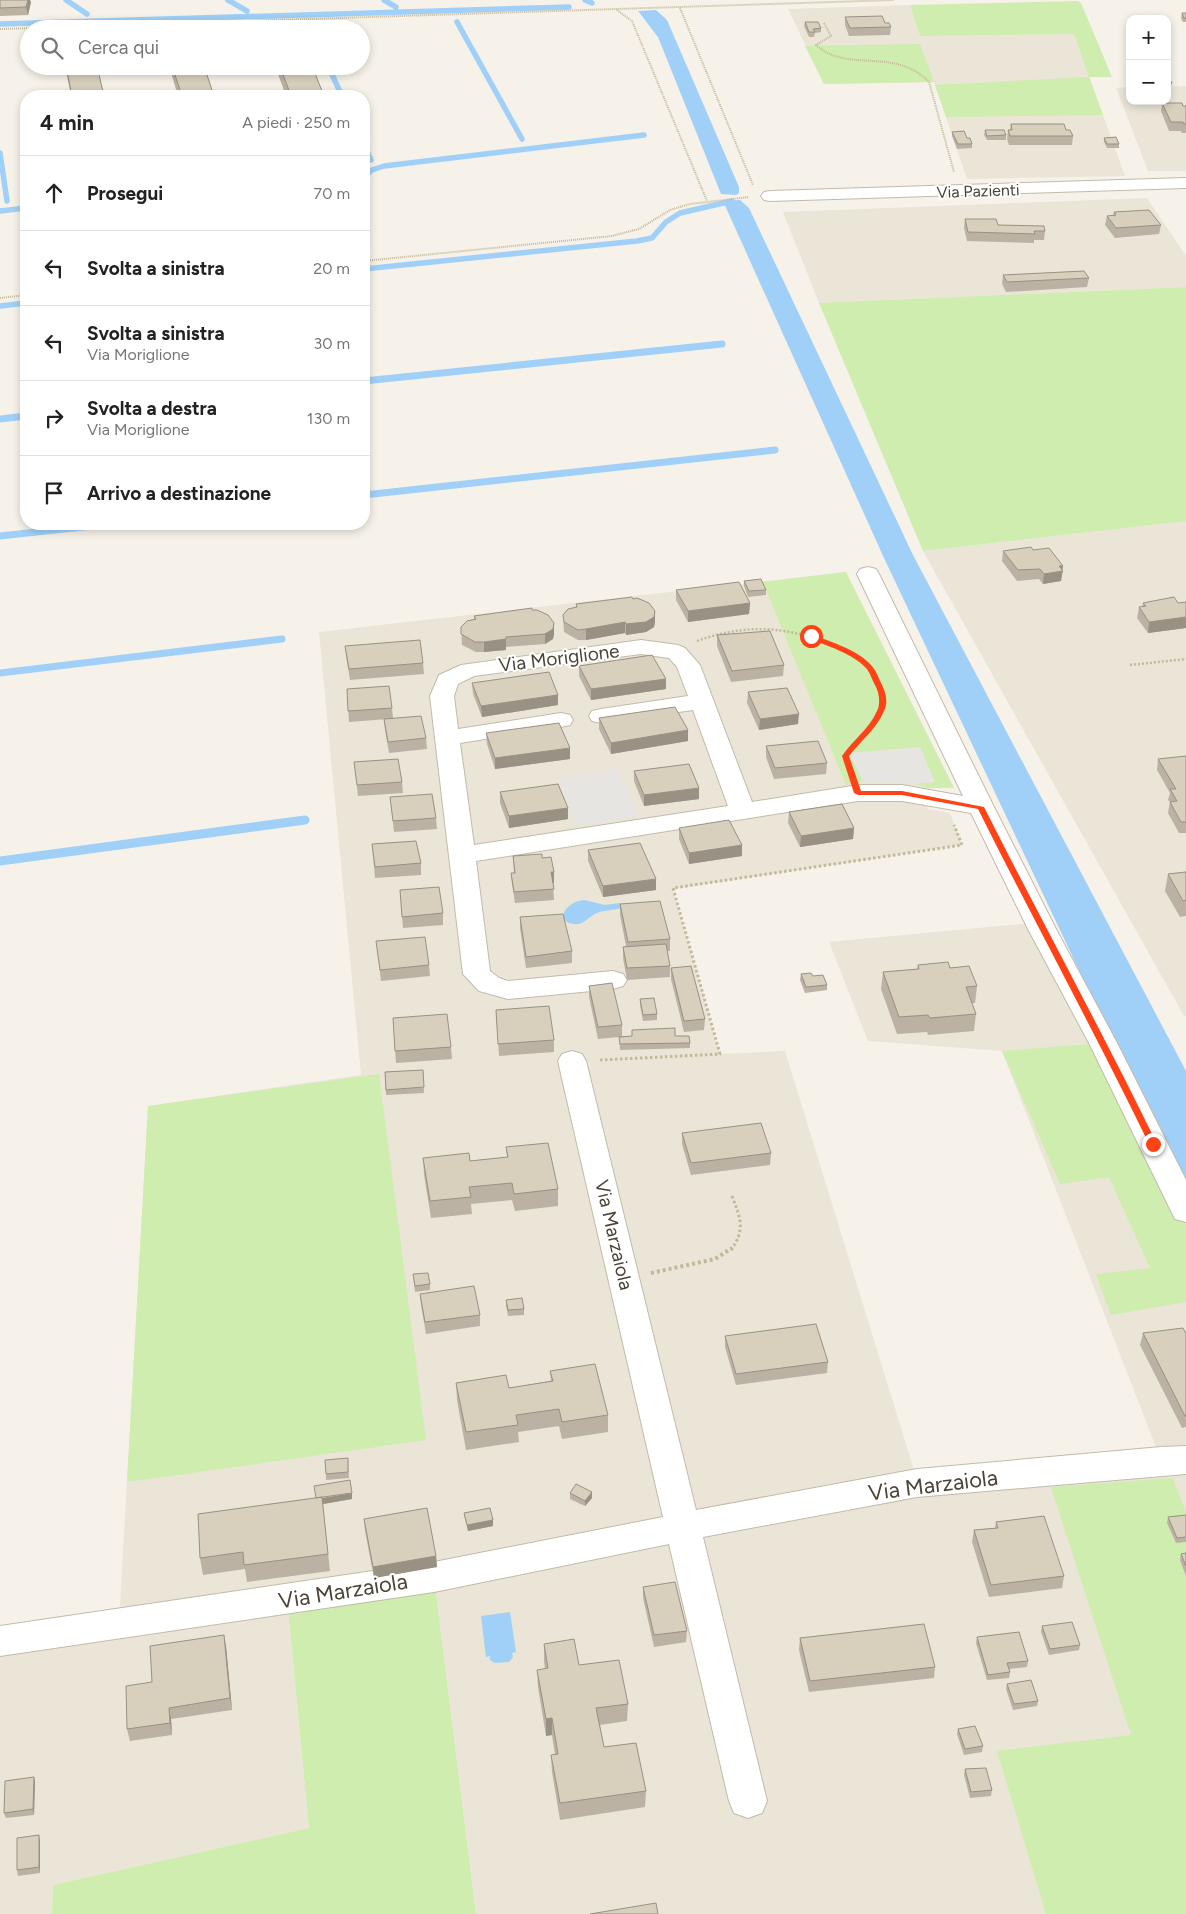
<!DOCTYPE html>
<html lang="it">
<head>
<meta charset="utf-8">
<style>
  body { margin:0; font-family:Figtree,sans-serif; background:#f2f2f2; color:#222 }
  .controls { position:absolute; right:15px; top:15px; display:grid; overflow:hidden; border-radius:10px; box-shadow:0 2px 8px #0003 }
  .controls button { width:45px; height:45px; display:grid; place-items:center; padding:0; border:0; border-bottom:1px solid #e0e0e0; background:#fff; color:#222; font:25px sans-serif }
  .stop { position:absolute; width:15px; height:15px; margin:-11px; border:4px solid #ff4316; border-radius:50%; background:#fff }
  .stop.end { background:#ff4316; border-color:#fff; box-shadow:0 1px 5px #0008 }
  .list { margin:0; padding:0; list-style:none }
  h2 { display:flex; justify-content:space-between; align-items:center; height:65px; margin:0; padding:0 20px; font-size:21px }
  h2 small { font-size:16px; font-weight:400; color:#767676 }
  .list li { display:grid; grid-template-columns:32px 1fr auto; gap:15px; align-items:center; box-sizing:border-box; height:75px; padding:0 20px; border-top:1px solid #e0e0e0 }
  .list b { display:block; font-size:19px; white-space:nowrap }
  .list p { margin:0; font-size:16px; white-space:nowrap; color:#767676 }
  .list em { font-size:16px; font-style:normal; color:#767676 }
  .icon { flex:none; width:28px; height:28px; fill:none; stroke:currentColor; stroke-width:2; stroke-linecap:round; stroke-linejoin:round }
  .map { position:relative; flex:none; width:1186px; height:1914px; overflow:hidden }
  .search { position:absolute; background:#fff; box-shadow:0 2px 8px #0003; left:20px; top:20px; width:350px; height:55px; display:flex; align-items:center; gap:12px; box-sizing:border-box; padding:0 18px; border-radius:28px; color:#767676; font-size:19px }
  .panel { position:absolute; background:#fff; box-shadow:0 2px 8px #0003; left:20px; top:90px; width:350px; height:440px; border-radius:20px }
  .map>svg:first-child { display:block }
  .residential { fill:#eae5d6 }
  .green { fill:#ceedae }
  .parking { fill:#e7e5e1 }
  .water { fill:#a0d0f7 }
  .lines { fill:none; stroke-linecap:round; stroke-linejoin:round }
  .stream-far2 { stroke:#a0d0f7; stroke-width:5.5 }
  .stream-far1 { stroke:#a0d0f7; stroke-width:7 }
  .stream { stroke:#a0d0f7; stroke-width:9 }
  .minor-casing { stroke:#c2bbaa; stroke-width:2 }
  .path-far3 { stroke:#c5b89a; stroke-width:2; stroke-dasharray:1 1; stroke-linecap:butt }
  .path-far2 { stroke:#c5b89a; stroke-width:2.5; stroke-dasharray:2 2; stroke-linecap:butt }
  .path-far1 { stroke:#c5b89a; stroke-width:3; stroke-dasharray:2.5 2.5; stroke-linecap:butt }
  .path { stroke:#c5b89a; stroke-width:4; stroke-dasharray:3 3; stroke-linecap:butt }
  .minor { fill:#fff; fill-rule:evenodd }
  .wall { fill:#bbb2a3 }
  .shaded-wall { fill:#989184 }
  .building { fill:#d9cfbd; stroke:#989184 }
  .route { fill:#ff4316 }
  .labels { text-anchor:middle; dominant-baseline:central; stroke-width:4; stroke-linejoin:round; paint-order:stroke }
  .far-street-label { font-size:16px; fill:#4a4336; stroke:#fff }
  .street-label { font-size:19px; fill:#4a4336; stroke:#fff }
  .near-street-label { font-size:22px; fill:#4a4336; stroke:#fff }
</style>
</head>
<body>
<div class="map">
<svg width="1186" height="1914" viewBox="0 0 1186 1914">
  <rect width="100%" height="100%" fill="#f6f2e9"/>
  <path class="residential" d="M 910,5 L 920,36 L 1074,34 L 1125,176 L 967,179 L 934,82 L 824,84 L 788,9 Z
    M 1186,86 L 1186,171 L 1148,171 L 1116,88 L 1130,87 L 1130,101 L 1167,101 L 1167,87 Z
    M 1147,198 L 1186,256 L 1186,287 L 819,303 L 783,212 Z
    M 1186,521 L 1186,1016 L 1184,1016 L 923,551 Z
    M 846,572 L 954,788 L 930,788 L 927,809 L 950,813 L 962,845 L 673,889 L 720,1054 L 785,1051 L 918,1483 L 1161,1460 L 1002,1051 L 868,1041 L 829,942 L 1022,924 L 1042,929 L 1186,1211 L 1186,1914 L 476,1914 L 434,1578 L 287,1600 L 309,1828 L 53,1885 L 52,1914 L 0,1914 L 0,1641 L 119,1624 L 148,1106 L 361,1075 L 319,632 Z"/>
  <path class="green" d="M 1077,1 L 1081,3 L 1112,77 L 1089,77 L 1103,115 L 946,117 L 935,85 L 1089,77 L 1074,34 L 920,36 L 910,5 Z
    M 920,44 L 934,82 L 824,84 L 805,46 Z
    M 1186,287 L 1186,521 L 923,551 L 819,303 Z
    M 846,572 L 954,788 L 930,788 L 914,784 L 934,782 L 850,753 L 863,781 L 846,785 L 763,582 Z
    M 1103,1043 L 1186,1211 L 1186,1302 L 1111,1315 L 1096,1274 L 1150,1268 L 1109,1177 L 1060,1184 L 1002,1051 Z
    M 379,1074 L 426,1440 L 127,1482 L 148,1106 Z
    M 1172,1478 L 1186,1512 L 1186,1914 L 1046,1914 L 997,1751 L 1131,1735 L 1051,1487 Z
    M 434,1577 L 476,1914 L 52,1914 L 53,1885 L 309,1828 L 287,1599 Z"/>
  <path class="parking" d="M 920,747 L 935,782 L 914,784 L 885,781 L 863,781 L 849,753 Z
    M 617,769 L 639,816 L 577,826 L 558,777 Z"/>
  <path class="water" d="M 656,10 L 667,20 L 739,187 L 739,193 L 736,195 L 721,194 L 658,37 L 638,11 Z
    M 740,200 L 749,208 L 913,555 L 1186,1071 L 1186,1187 L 1146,1112 L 884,558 L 723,201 Z
    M 584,900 L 605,905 L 620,903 L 624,907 C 616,911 606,909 597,913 C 589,916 583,926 574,924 C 553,921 566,902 584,900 Z
    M 510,1612 L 516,1652 L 512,1653 L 513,1657 L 509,1662 L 495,1663 L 490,1660 L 490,1656 L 486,1657 L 481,1616 Z"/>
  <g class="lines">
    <path class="stream-far2" d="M 66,0 L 87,14
      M 228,0 L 247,11
      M 384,0 L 396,7
      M 585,0 L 592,3
      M 457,22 L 522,139
      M 0,24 L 569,7
      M 328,66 L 342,96
      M 364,145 L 371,160
      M 0,153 L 7,201
      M 364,177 L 372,170 L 384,166 L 644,135
      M 0,211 L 26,208
      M 364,269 L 637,241 L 652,238 L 666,222 L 680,213 L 732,201
      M 0,306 L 26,303"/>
    <path class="stream-far1" d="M 364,381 L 722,344
      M 0,419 L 26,416
      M 364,495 L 775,450
      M 0,536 L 110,524
      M 0,673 L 282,639"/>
    <path class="stream" d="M 0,861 L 305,820"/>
    <g class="minor-casing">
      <path id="minor" d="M 1186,178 L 1186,188 L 770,201 L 764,200 L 761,196 L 764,192 L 770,191 Z
        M 868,567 L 876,569 L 879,574 L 994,807 L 1056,929 L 1117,1043 L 1186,1180 L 1186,1222 L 1175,1219 L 1171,1211 L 1089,1043 L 1028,929 L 971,813 L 902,801 L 858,801 L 476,861 L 490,971 L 499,978 L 508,981 L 613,971 L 623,974 L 627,980 L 623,986 L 613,989 L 508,999 L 479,991 L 463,974 L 430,696 L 439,675 L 461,665 L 641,640 L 678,645 L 685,648 L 700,665 L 752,802 L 858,785 L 902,785 L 963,796 L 857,574 L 860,569 ZM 641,654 L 669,658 L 677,667 L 688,696 L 601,709 L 592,711 L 589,716 L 592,721 L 601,723 L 693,710 L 728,806 L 474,845 L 460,743 L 561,727 L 570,725 L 573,720 L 570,715 L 561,713 L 458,729 L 454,696 L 458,684 L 474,676 Z
        M 572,1051 L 582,1054 L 586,1061 L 696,1510 L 917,1469 L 1161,1447 L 1186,1446 L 1186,1474 L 917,1497 L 703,1537 L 767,1801 L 762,1813 L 748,1818 L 734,1813 L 729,1801 L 669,1544 L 434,1592 L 0,1656 L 0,1626 L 434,1562 L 663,1517 L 558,1061 L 562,1054 Z"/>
    </g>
    <path class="path-far3" d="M 680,8 L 753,185
      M 617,10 L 632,21 L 707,201
      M 824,23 L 831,36 L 816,45 C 848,74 894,46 929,82 L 954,172
      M 0,29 L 894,0
      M 364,261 L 612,236 L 639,229 L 670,210 L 690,204 L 749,197
      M 0,298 L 26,295"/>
    <path class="path-far2" d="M 697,641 C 722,632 749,627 776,630 C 820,634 918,671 870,728
      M 1130,665 L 1186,659"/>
    <path class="path-far1" d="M 851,771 L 846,756 L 871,727
      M 600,1060 L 720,1054 L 673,888 L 962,845 L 954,825
      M 731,1250 C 746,1230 740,1217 732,1196"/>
    <path class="path" d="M 651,1273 L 715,1259 L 732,1248"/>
    <use href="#minor" class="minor"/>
  </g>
  <path class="wall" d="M 0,0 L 31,2 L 28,15 L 0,16 Z
    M 1182,13 L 1186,13 L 1186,22 L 1183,22 L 1181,18 Z
    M 845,17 L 885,23 L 891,27 L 890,35 L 849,36 L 845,25 Z
    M 805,22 L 821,28 L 821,32 L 815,33 L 814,37 L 809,37 L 804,26 Z
    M 65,66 L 97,66 L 104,96 L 71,96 Z
    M 169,66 L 204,66 L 214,96 L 178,96 Z
    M 275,66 L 312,66 L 324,96 L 286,96 Z
    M 1167,78 L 1172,83 L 1171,87 L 1167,87 Z
    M 1162,103 L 1186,106 L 1186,133 L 1182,133 L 1181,131 L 1169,131 L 1161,111 Z
    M 1011,124 L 1066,130 L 1073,136 L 1072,145 L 1009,145 L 1007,139 L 1008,130 L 1010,130 Z
    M 985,130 L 1006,135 L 1006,140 L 987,140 L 984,135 Z
    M 952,132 L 967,138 L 972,144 L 972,148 L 957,149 L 952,136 Z
    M 1104,138 L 1119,144 L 1119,148 L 1107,148 L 1104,142 Z
    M 1114,212 L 1161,225 L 1159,234 L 1115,238 L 1105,225 L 1107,216 L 1113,216 Z
    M 965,219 L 998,225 L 1045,231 L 1044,240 L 1034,240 L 1034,243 L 967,241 L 964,228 Z
    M 1003,275 L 1089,278 L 1087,287 L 1006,292 L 1002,284 Z
    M 1033,550 L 1063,571 L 1061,581 L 1043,584 L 1039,579 L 1017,581 L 1002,561 L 1003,551 Z
    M 744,581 L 766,590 L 766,595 L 748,597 L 744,586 Z
    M 676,590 L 750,603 L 749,614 L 688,622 L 676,600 Z
    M 633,599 L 655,611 L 655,622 L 654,627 L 646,632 L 626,635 L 625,633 L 586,640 L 578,640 L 564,632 L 563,615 L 576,607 L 576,604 Z
    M 1186,602 L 1186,628 L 1148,633 L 1137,618 L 1139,607 L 1142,607 L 1143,603 L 1178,603 Z
    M 532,610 L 554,634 L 553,639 L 545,644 L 506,647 L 506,650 L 484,652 L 476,652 L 462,645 L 461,627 L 474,619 L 474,616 Z
    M 717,635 L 784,665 L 783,676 L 731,682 L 717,646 Z
    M 345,646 L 423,663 L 424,674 L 350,680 L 346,656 Z
    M 579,666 L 666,679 L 666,689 L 591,700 L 579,676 Z
    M 472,683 L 558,695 L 558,705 L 482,717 L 473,694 Z
    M 347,689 L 392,708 L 393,718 L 426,738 L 427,749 L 389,753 L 385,730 L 384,719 L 388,719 L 349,722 Z
    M 748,692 L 798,724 L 759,730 L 747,703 Z
    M 599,718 L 688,741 L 611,754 L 599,729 Z
    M 486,733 L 570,748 L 570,759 L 495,769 L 487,744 Z
    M 766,746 L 827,763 L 826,774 L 774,779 L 766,757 Z
    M 1186,756 L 1186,833 L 1179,833 L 1168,813 L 1170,802 L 1168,800 L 1170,793 L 1157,770 L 1158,759 Z
    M 354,762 L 402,782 L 403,793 L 358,796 Z
    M 634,771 L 699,788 L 699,799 L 644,806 L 634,781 Z
    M 500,792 L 568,808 L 568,819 L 509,828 L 500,803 Z
    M 390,797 L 436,818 L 437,829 L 394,832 Z
    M 789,812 L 854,828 L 853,839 L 800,847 L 788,823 Z
    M 679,828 L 742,845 L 742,856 L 689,864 L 679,839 Z
    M 372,844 L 421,863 L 421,875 L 375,878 Z
    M 588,850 L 656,890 L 603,897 L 588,861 Z
    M 513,856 L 542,858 L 554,872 L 554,883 L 553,883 L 554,900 L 515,903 L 512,884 L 511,873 L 514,873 Z
    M 1186,872 L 1186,916 L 1180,917 L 1165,891 L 1168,874 Z
    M 400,890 L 443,913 L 443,925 L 403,928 Z
    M 620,904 L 670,939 L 670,951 L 667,951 L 670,966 L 670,977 L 627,980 L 623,958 L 623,947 L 626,946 L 620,915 Z
    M 520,917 L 572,951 L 572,963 L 526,968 L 520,928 Z
    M 376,941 L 429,965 L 430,976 L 381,981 Z
    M 918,965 L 950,968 L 977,986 L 975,1003 L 972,1003 L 976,1014 L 974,1031 L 928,1035 L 927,1032 L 897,1034 L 881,989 L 883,972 L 917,969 Z
    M 671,968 L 705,1019 L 704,1030 L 684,1032 L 671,979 Z
    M 801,974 L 827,985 L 827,990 L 805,993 L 800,980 Z
    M 589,986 L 622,1025 L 622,1036 L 632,1036 L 632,1030 L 675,1036 L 690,1043 L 690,1048 L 620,1050 L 619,1037 L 598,1039 L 589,997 Z
    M 640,999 L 657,1014 L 657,1020 L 643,1021 L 640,1005 Z
    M 496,1010 L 554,1040 L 554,1052 L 499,1056 Z
    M 393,1018 L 451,1047 L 452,1059 L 396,1063 Z
    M 423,1070 L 424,1093 L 386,1095 L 385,1072 Z
    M 682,1133 L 771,1153 L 770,1165 L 691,1175 L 682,1144 Z
    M 506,1147 L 558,1189 L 558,1206 L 515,1211 L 512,1200 L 471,1204 L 472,1214 L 431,1218 L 424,1175 L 423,1158 L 470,1161 L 507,1157 Z
    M 413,1274 L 430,1284 L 430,1290 L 415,1292 Z
    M 420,1294 L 480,1315 L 480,1326 L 426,1334 L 421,1305 Z
    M 506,1300 L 524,1309 L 524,1315 L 508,1316 L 506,1306 Z
    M 1143,1333 L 1186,1334 L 1186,1427 L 1182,1428 L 1140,1345 Z
    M 725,1336 L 828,1362 L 827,1373 L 736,1385 L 725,1347 Z
    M 550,1371 L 608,1415 L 608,1432 L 562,1439 L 559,1426 L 518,1432 L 519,1442 L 466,1450 L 457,1400 L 456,1383 L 509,1388 L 551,1381 Z
    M 348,1458 L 349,1478 L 326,1480 L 326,1474 Z
    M 570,1493 L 592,1498 L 585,1506 L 570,1499 Z
    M 352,1499 L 323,1504 L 330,1571 L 247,1582 L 245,1569 L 203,1575 L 200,1558 L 198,1514 Z
    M 464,1513 L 493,1520 L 493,1526 L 468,1531 L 465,1519 Z
    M 1186,1515 L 1186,1542 L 1176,1543 L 1167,1523 L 1168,1517 Z
    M 364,1519 L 436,1556 L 437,1567 L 374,1578 L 365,1531 Z
    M 996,1522 L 1064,1576 L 1062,1588 L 989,1597 L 972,1542 L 974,1530 L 995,1528 Z
    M 1186,1553 L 1186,1576 L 1180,1560 L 1181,1554 Z
    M 643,1587 L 687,1631 L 686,1642 L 654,1647 L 643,1598 Z
    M 1042,1626 L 1080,1645 L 1079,1650 L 1049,1655 L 1041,1632 Z
    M 977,1637 L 1028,1661 L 1027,1667 L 1009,1669 L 1010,1672 L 1009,1678 L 987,1680 L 976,1643 Z
    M 800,1638 L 935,1667 L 934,1678 L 809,1692 L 799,1650 Z
    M 544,1644 L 579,1665 L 628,1704 L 627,1721 L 600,1725 L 604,1747 L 646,1791 L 645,1807 L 560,1820 L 552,1772 L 551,1755 L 555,1755 L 552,1735 L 546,1736 L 538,1687 L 537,1670 L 545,1669 L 544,1661 Z
    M 226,1646 L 232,1710 L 171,1719 L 172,1735 L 130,1741 L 127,1729 L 152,1682 Z
    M 1007,1684 L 1038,1701 L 1037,1706 L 1013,1710 L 1006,1689 Z
    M 958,1729 L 983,1746 L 982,1752 L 964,1755 L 957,1734 Z
    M 965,1769 L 992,1790 L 991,1796 L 970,1798 L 964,1775 Z
    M 34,1777 L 35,1782 L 34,1815 L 6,1818 L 4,1813 Z
    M 40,1841 L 40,1873 L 18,1876 L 17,1870 Z"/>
  <path class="shaded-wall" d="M 28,0 L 30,0 L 31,2 L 28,15 L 26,7 Z
    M 1059,566 L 1063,566 L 1061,581 L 1043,584 L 1044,574 Z
    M 750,603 L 749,614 L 688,622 L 688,611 Z
    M 655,611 L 655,622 L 654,627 L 646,632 L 626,635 L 626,624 Z
    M 1186,617 L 1186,628 L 1148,633 L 1149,622 Z
    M 625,622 L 625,633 L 586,640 L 586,629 Z
    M 554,623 L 554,634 L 553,639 L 545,644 L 545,634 Z
    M 506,639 L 506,650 L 484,652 L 484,642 Z
    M 666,679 L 666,689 L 591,700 L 591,689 Z
    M 558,695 L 558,705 L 482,717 L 481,706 Z
    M 799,714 L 798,724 L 759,730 L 760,719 Z
    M 688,730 L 688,741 L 611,754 L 611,743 Z
    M 570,748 L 570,759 L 495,769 L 495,758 Z
    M 699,788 L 699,799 L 644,806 L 644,795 Z
    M 568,808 L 568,819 L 509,828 L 509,816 Z
    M 854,828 L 853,839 L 800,847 L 801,836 Z
    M 742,845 L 742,856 L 689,864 L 689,853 Z
    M 551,872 L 554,872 L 554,883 L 551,884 Z
    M 656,879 L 656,890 L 603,897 L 603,886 Z
    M 592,1492 L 592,1498 L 585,1506 L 585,1501 Z
    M 352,1493 L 352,1499 L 323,1504 L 330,1571 L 323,1504 L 316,1499 Z
    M 493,1520 L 493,1526 L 468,1531 L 467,1525 Z
    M 436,1556 L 437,1567 L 374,1578 L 373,1567 Z
    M 224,1635 L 226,1646 L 232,1710 L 230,1698 Z
    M 169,1708 L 171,1719 L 172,1735 L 170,1723 Z
    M 552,1718 L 552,1735 L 546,1736 L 546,1719 Z
    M 34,1777 L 35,1782 L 34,1815 L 33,1809 Z
    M 39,1835 L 40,1841 L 40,1873 L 39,1867 Z"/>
  <path class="building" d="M 0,0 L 28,0 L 26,7 L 0,8 Z
    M 1182,13 L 1186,13 L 1186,18 L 1184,18 Z
    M 882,16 L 885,23 L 889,23 L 891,27 L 850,28 L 845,17 Z
    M 805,22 L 818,22 L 821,28 L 813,29 L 815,32 L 809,32 Z
    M 295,25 L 296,29 L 265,29 L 265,28 Z
    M 66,66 L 97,66 L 104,96 L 72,96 Z
    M 172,66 L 204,66 L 214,96 L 182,96 Z
    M 280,66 L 312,66 L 324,96 L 291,96 Z
    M 1167,78 L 1169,78 L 1172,83 L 1167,83 Z
    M 1162,103 L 1182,103 L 1183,106 L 1186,106 L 1186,124 L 1184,124 L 1183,122 L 1171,122 Z
    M 1011,124 L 1064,124 L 1066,130 L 1070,130 L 1073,136 L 1010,136 L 1008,130 L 1012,130 Z
    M 985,130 L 1004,130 L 1006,135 L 987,136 Z
    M 964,131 L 967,138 L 970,138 L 972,144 L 958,144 L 952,132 Z
    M 1116,137 L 1119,144 L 1107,144 L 1104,138 Z
    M 1149,210 L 1161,225 L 1116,228 L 1107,216 L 1116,215 L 1114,212 Z
    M 965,219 L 996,219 L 998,225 L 1044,226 L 1045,231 L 1034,231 L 1035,234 L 968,232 Z
    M 1084,271 L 1089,278 L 1007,282 L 1003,275 Z
    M 1031,547 L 1033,550 L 1049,548 L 1063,566 L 1059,566 L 1063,571 L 1044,574 L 1040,569 L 1018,570 L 1003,551 Z
    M 761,579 L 766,590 L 749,591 L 744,581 Z
    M 739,582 L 750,603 L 688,611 L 676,590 Z
    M 632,597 L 633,599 L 637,598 L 649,603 L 655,611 L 654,617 L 646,622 L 626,624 L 625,622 L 586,629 L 578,630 L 564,622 L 563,615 L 568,609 L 577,607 L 576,604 Z
    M 1174,597 L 1178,603 L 1186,602 L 1186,617 L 1149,622 L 1139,607 L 1146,606 L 1143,603 Z
    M 532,608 L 532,610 L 537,610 L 548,615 L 554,623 L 553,629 L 545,634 L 506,637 L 506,639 L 484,642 L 475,642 L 461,634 L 461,627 L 467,621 L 476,619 L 474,616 Z
    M 770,631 L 784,665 L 732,671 L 717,635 Z
    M 420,640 L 423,663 L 349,669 L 345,646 Z
    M 652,655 L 666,679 L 591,689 L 579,666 Z
    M 549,672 L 558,695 L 481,706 L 472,683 Z
    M 389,686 L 392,708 L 348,711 L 347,689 Z
    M 787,688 L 799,714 L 760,719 L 748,692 Z
    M 675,707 L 688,730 L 611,743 L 599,718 Z
    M 421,716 L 426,738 L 388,742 L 384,719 Z
    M 559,723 L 570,748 L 495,758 L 486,733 Z
    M 818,741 L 827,763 L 775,768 L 766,746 Z
    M 1186,756 L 1186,822 L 1181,822 L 1170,802 L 1177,801 L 1170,789 L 1176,789 L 1158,759 Z
    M 398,759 L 402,782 L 357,785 L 354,762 Z
    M 689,764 L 699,788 L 644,795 L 634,771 Z
    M 558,784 L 568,808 L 509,816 L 500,792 Z
    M 432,794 L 436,818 L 393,821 L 390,797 Z
    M 842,804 L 854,828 L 801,836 L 789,812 Z
    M 729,820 L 742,845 L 689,853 L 679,828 Z
    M 416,841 L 421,863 L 375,867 L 372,844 Z
    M 640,843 L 656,879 L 603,886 L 588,850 Z
    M 542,854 L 542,858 L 551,857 L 554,872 L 551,872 L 554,889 L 514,892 L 511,873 L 515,873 L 513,856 Z
    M 1186,872 L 1186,900 L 1183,901 L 1168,874 Z
    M 439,887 L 443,913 L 402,917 L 400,890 Z
    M 660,901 L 670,939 L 628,942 L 620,904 Z
    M 563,914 L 572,951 L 526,957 L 520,917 Z
    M 425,937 L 429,965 L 380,970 L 376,941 Z
    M 666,944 L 670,966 L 627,968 L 623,947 Z
    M 948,962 L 950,968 L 969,966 L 977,986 L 966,987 L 976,1014 L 930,1018 L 928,1015 L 899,1017 L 883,972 L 919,969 L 918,965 Z
    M 691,966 L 705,1019 L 684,1021 L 671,968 Z
    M 811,973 L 813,976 L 823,975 L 827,985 L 806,987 L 801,974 Z
    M 612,983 L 622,1025 L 598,1027 L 589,986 Z
    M 654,998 L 657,1014 L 643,1015 L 640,999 Z
    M 549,1006 L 554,1040 L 498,1044 L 496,1010 Z
    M 447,1014 L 451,1047 L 395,1051 L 393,1018 Z
    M 675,1028 L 675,1036 L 689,1036 L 690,1043 L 620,1044 L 619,1037 L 632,1036 L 632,1030 Z
    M 423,1070 L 424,1087 L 386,1090 L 385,1072 Z
    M 761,1123 L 771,1153 L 691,1163 L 682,1133 Z
    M 548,1143 L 558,1189 L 514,1194 L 512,1183 L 469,1187 L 471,1197 L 430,1201 L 423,1158 L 469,1153 L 470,1161 L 508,1157 L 506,1147 Z
    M 428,1273 L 430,1284 L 415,1286 L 413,1274 Z
    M 474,1286 L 480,1315 L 425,1322 L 420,1294 Z
    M 522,1298 L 524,1309 L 508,1310 L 506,1300 Z
    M 816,1324 L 828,1362 L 736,1374 L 725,1336 Z
    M 1183,1328 L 1186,1334 L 1186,1416 L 1185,1416 L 1143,1333 Z
    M 595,1364 L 608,1415 L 562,1422 L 559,1409 L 516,1415 L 518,1425 L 466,1432 L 456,1383 L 506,1375 L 509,1388 L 553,1381 L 550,1371 Z
    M 348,1458 L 348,1472 L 326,1474 L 325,1460 Z
    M 350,1480 L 352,1493 L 316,1498 L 314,1486 Z
    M 576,1484 L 592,1492 L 585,1501 L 570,1493 Z
    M 322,1497 L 328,1554 L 244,1565 L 243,1552 L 200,1558 L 198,1514 Z
    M 427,1508 L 436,1556 L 373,1567 L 364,1519 Z
    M 490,1508 L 493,1520 L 467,1525 L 464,1513 Z
    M 1186,1515 L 1186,1537 L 1177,1538 L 1168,1517 Z
    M 1044,1516 L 1064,1576 L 991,1585 L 974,1530 L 998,1528 L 996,1522 Z
    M 1186,1553 L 1186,1566 L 1181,1554 Z
    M 675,1582 L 687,1631 L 654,1635 L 643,1587 Z
    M 1072,1622 L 1080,1645 L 1050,1649 L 1042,1626 Z
    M 924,1624 L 935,1667 L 810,1681 L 800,1638 Z
    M 1019,1632 L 1028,1661 L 1007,1663 L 1010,1672 L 988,1675 L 977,1637 Z
    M 224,1635 L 230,1698 L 169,1708 L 170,1723 L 127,1729 L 126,1686 L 152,1682 L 150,1646 Z
    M 574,1639 L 579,1665 L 619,1660 L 628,1704 L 596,1708 L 604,1747 L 636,1743 L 646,1791 L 560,1803 L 551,1755 L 558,1754 L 552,1718 L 546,1719 L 537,1670 L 548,1668 L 544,1644 Z
    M 1031,1680 L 1038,1701 L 1014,1704 L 1007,1684 Z
    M 975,1726 L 983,1746 L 965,1749 L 958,1729 Z
    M 986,1768 L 992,1790 L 971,1792 L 965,1769 Z
    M 34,1777 L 33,1809 L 4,1813 L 5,1781 Z
    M 39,1835 L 39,1867 L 17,1870 L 17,1838 Z
    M 656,1903 L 658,1914 L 590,1914 Z"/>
  <path class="route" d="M 808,635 L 813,635 C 831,642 858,650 871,665 C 875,669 878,676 880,681 C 885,690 889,701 884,711 C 876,730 861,740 849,756 L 861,791 L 902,791 L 984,807 C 1041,920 1102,1031 1157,1144 L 1156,1146 L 1150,1146 L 1149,1144 C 1094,1031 1034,921 978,809 L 902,795 L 858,795 L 854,793 L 842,756 C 853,740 869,729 877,711 C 881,703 879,692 875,685 C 872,680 870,672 866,668 C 854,654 825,645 808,638 Z"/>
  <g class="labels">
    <g class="far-street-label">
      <text transform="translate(978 191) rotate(-2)">Via Pazienti</text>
    </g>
    <g class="street-label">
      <text transform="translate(559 658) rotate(-7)">Via Moriglione</text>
      <text transform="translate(614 1235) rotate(77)">Via Marzaiola</text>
    </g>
    <g class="near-street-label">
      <text transform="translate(933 1485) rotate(-7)">Via Marzaiola</text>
      <text transform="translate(343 1591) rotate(-9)">Via Marzaiola</text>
    </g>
  </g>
</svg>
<div class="controls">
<button>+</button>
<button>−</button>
</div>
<div class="stop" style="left:811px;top:636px"></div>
<div class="stop end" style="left:1153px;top:1144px"></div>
<div class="search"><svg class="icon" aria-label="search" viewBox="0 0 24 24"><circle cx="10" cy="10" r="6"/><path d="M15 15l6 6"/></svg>Cerca qui</div>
<section class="panel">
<h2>4 min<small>A piedi · 250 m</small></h2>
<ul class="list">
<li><svg class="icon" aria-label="ahead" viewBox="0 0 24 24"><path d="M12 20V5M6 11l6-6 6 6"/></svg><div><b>Prosegui</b></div><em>70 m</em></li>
<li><svg class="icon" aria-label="left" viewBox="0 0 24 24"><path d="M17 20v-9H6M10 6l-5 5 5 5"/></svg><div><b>Svolta a sinistra</b></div><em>20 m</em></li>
<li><svg class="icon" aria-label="left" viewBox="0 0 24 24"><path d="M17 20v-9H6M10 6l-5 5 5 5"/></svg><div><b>Svolta a sinistra</b><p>Via Moriglione</p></div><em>30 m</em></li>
<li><svg class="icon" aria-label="right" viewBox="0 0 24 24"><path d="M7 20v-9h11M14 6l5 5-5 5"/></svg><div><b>Svolta a destra</b><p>Via Moriglione</p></div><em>130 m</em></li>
<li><svg class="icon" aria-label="arrive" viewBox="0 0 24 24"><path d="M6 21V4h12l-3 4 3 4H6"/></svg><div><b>Arrivo a destinazione</b></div></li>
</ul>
</section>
</div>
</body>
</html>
